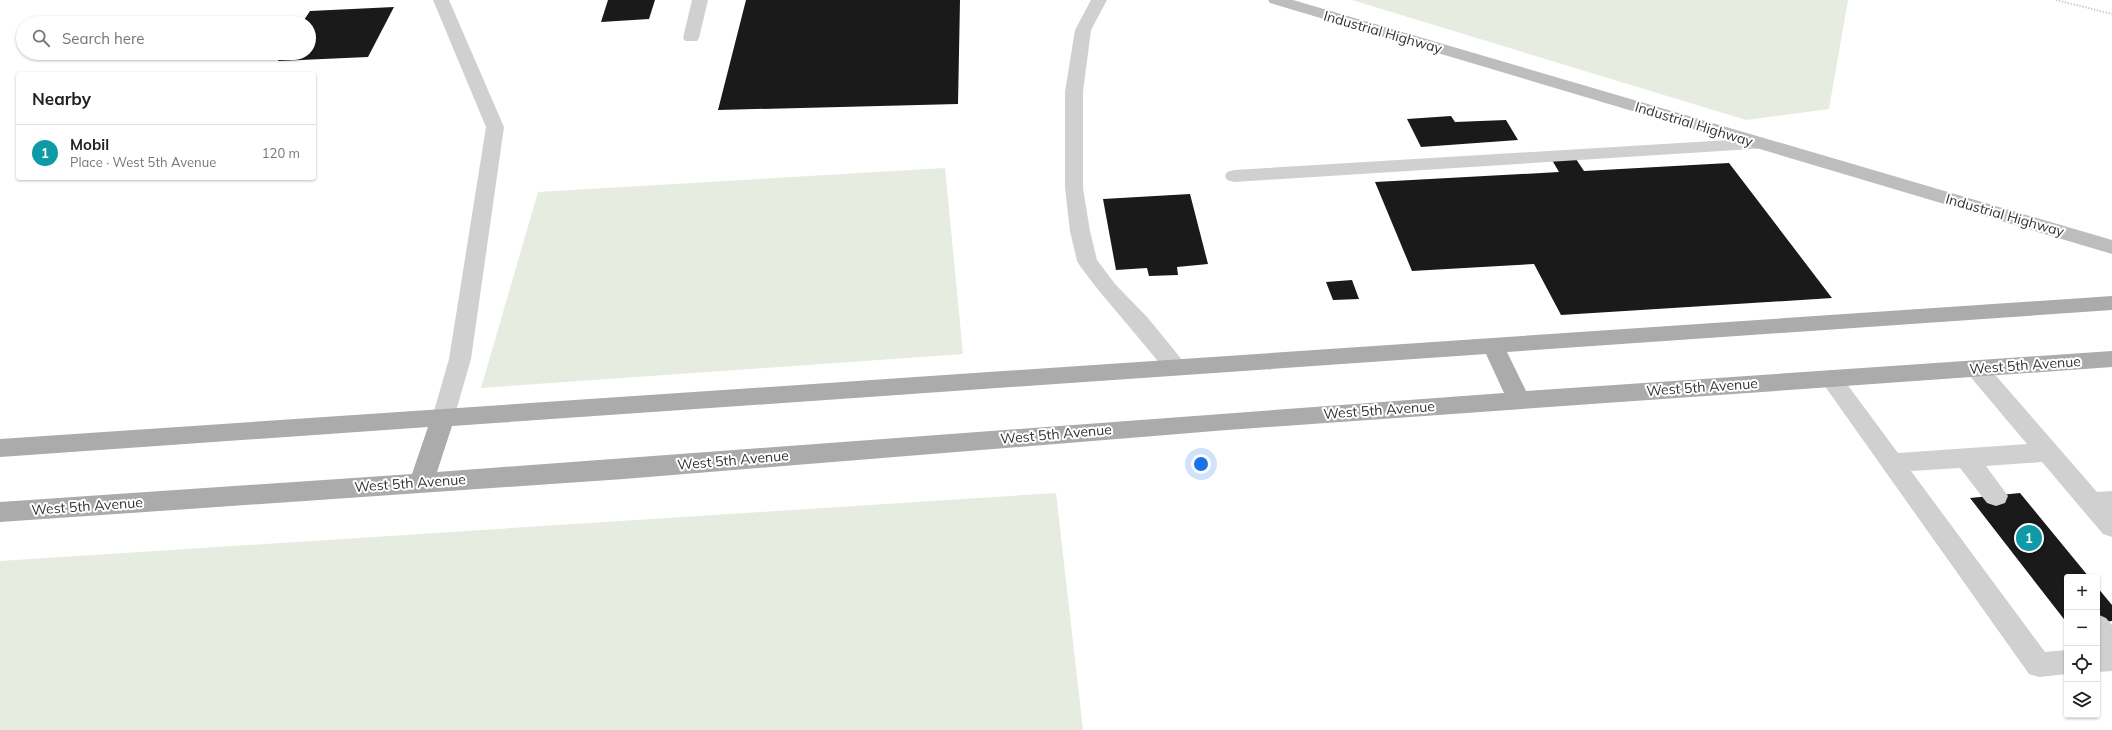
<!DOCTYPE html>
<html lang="en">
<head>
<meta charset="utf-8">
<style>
  body { margin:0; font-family:Mulish,sans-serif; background:#f2f2f2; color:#222 }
  .controls { position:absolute; right:12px; bottom:12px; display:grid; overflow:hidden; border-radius:4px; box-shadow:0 1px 3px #0004 }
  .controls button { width:36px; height:36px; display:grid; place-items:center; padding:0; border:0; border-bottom:1px solid #e0e0e0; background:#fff; color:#222; font:20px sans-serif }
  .you { position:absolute; left:1201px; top:464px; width:14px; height:14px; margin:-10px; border:3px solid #fff; border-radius:50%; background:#1a73e8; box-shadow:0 0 0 6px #1a73e833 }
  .badge { display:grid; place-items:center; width:26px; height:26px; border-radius:50%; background:#0f766e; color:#fff; font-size:13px; font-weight:700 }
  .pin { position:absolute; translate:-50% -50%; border:2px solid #fff; box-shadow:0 1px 4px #0006 }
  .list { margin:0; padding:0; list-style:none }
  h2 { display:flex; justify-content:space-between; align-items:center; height:52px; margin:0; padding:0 16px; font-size:17px }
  h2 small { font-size:13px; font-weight:400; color:#767676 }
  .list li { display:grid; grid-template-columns:26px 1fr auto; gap:12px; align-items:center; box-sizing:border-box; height:56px; padding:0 16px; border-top:1px solid #e0e0e0 }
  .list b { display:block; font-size:15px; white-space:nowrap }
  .list p { margin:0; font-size:13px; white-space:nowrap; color:#767676 }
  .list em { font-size:13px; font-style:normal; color:#767676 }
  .icon { flex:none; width:22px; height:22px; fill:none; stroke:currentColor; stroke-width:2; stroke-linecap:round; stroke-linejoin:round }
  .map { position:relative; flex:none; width:2112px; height:730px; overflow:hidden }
  .search { position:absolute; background:#fff; box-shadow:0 1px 3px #0004; left:16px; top:16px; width:300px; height:44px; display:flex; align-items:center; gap:10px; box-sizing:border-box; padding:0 14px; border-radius:22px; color:#767676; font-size:15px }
  .panel { position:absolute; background:#fff; box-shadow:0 1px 3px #0004; left:16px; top:72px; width:300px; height:108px; border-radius:4px }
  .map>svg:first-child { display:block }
  .green { fill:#e6ecdf }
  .building { fill:#1a1a1a }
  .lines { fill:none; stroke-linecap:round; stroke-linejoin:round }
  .path { stroke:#cdcdcd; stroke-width:2; stroke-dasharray:1.5 1.5; stroke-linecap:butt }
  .lane { fill:#d0d0d0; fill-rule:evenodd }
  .secondary { fill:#bdbdbd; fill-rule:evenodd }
  .primary { fill:#ababab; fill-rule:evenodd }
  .labels { text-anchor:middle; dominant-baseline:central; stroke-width:4; stroke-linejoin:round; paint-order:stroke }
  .street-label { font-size:14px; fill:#333; stroke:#fff }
</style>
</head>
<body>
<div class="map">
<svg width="2112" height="730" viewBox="0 0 2112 730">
  <rect width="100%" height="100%" fill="#fff"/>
  <path class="green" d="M 1352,0 L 1848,0 L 1829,109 L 1746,120 Z
    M 945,168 L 963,354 L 481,388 L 538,192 Z
    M 1056,493 L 1083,730 L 0,730 L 0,561 Z"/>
  <path class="building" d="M 608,0 L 655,0 L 649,19 L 601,22 Z
    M 746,0 L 960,0 L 958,104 L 718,110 Z
    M 394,7 L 368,57 L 278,61 L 283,53 L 309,53 L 309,23 L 302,23 L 310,11 Z
    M 1451,116 L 1455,122 L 1506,120 L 1518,140 L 1421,147 L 1407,119 Z
    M 1576,159 L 1584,171 L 1729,163 L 1832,298 L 1561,315 L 1534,264 L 1412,271 L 1375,182 L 1559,172 L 1552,160 Z
    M 1190,194 L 1208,264 L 1177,267 L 1178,275 L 1149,276 L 1147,268 L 1116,270 L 1103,199 Z
    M 1352,280 L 1359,299 L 1333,300 L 1326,282 Z
    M 2020,493 L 2089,577 L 2067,577 L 2067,623 L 1970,498 Z
    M 2097,587 L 2112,605 L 2112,621 L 2097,623 Z"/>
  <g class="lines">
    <path class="path" d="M 2056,0 L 2112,14"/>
    <path class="lane" d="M 433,0 L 449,0 L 504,127 L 471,359 L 454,418 L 451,424 L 443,427 L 435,424 L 432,418 L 449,359 L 486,127 Z
      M 692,0 L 708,0 L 699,38 L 697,41 L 685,41 L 683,38 Z
      M 1091,0 L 1107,0 L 1091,30 L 1083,92 L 1083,188 L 1090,231 L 1097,260 L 1115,284 L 1148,318 L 1183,361 L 1186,367 L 1183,373 L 1175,375 L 1167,373 C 1139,336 1107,303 1080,266 L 1077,261 L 1070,231 L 1065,188 L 1065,92 L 1075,30 Z
      M 1762,138 L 1768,140 L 1771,144 L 1768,148 L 1234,182 L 1227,180 L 1225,176 L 1227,172 L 1234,170 Z
      M 1976,360 L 1984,362 L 2097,492 L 2112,491 L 2112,537 L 2103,534 L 2042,462 L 1986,466 L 2008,496 L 2005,503 L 1996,506 L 1987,503 L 1960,468 L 1911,471 L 2045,652 L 2067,650 L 2067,674 L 2039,677 L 2029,674 L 1819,378 L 1822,372 L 1830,370 L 1838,372 L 1898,453 L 2027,444 L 1968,374 L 1965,368 L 1968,362 Z
      M 2097,614 L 2106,618 L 2112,625 L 2112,671 L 2097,672 Z"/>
    <path class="secondary" d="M 1268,0 L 1293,0 L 2112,240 L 2112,254 L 1270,3 Z"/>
    <path class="primary" d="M 2112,296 L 2112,310 L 1507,352 L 1526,391 L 2112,351 L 2112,367 L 1227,430 L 624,479 L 0,522 L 0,502 L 412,474 L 428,427 L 0,457 L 0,439 ZM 1486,354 L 1504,393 L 437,472 L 452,426 Z"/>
  </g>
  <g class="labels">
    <g class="street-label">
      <text transform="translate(1383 32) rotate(16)">Industrial Highway</text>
      <text transform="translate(1694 124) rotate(17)">Industrial Highway</text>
      <text transform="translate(2005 215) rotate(16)">Industrial Highway</text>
      <text transform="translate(2025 365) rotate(-4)">West 5th Avenue</text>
      <text transform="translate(1702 387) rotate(-4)">West 5th Avenue</text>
      <text transform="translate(1379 410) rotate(-4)">West 5th Avenue</text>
      <text transform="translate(1056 434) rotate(-5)">West 5th Avenue</text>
      <text transform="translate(733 460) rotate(-5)">West 5th Avenue</text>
      <text transform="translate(410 483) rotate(-4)">West 5th Avenue</text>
      <text transform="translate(87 506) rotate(-4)">West 5th Avenue</text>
    </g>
  </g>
</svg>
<div class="controls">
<button>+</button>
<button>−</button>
<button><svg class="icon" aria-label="locate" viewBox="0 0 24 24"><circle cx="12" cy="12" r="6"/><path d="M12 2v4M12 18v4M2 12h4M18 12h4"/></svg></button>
<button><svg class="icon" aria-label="layers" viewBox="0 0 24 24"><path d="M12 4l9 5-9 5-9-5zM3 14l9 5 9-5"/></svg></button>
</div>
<div class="you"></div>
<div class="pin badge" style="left:2029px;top:538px;background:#0f9aa8">1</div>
<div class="search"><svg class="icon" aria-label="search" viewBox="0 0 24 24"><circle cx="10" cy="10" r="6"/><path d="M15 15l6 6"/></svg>Search here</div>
<section class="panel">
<h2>Nearby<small></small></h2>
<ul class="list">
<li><span class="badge" style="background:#0f9aa8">1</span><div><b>Mobil</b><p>Place · West 5th Avenue</p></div><em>120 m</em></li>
</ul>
</section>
</div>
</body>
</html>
